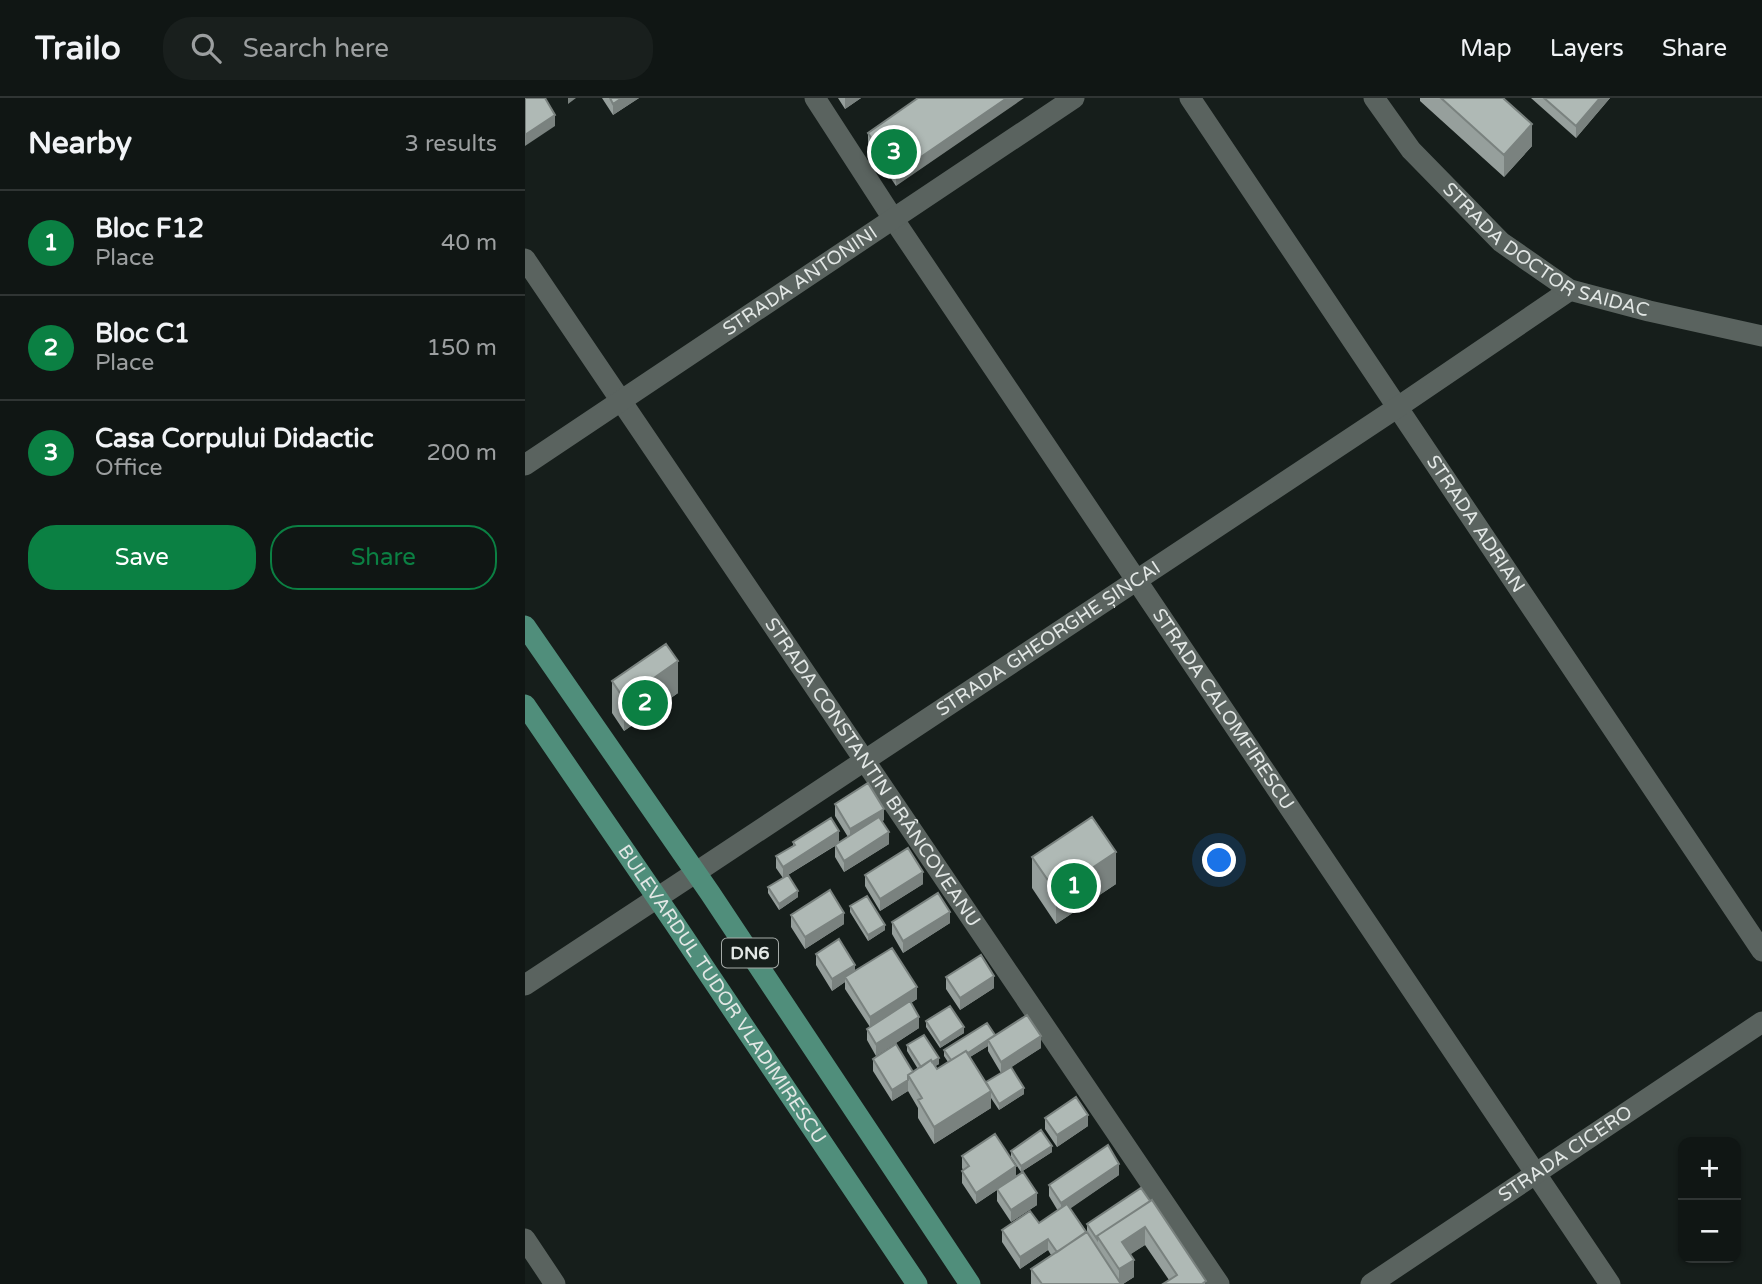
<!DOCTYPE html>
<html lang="en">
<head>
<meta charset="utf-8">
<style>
  body { margin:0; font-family:"Varela Round",sans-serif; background:#191f1d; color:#f1f3f6 }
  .controls { position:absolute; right:21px; bottom:21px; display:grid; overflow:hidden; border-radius:14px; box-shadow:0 2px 5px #0004 }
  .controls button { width:63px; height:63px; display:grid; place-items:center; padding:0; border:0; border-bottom:2px solid #303534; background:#101614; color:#f1f3f6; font:35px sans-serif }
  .you { position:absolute; left:695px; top:763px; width:24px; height:24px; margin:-18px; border:5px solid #fff; border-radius:50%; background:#1a73e8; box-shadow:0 0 0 10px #1a73e833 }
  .badge { display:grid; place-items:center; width:46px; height:46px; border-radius:50%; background:#0b8043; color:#fff; font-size:23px; font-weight:700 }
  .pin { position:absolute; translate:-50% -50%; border:4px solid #fff; box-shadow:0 2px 7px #0006 }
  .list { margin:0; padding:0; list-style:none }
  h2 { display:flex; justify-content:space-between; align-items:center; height:91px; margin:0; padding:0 28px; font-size:30px }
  h2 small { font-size:23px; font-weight:400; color:#9c9fa0 }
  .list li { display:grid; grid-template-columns:46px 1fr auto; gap:21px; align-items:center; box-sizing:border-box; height:105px; padding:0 28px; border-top:2px solid #303534 }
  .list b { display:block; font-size:26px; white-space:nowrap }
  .list p { margin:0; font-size:23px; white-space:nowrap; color:#9c9fa0 }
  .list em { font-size:23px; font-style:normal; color:#9c9fa0 }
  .actions { display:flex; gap:14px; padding:21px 28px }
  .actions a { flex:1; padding:16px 0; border:2px solid #0b8043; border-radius:28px; text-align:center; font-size:24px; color:#0b8043 }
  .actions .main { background:#0b8043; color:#fff }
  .icon { flex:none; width:38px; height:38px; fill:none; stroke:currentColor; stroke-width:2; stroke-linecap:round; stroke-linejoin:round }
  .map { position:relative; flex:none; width:1237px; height:1186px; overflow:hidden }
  header { display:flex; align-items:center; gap:42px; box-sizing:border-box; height:98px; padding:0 35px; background:#101614; border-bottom:2px solid #303534 }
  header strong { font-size:33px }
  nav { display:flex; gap:38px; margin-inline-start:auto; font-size:24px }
  .search { width:490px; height:63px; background:#191f1d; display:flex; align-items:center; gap:18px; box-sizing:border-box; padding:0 24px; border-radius:28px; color:#9c9fa0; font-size:26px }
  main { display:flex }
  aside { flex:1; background:#101614 }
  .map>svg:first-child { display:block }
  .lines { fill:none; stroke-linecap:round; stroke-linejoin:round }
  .minor { stroke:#5a635f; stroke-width:21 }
  .tertiary { stroke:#5a635f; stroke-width:21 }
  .primary { stroke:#508e7b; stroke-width:21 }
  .wall { fill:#969f9c; fill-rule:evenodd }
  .shaded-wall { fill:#7a827f }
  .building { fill:#afb9b5; stroke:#7a827f; stroke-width:2 }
  .labels { text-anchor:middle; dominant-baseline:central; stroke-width:7; stroke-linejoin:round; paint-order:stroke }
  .shield { fill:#161e1b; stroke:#a5aba8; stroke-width:2 }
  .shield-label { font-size:18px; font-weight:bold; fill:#e2e7e5 }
  .street-label { font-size:19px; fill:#e2e7e5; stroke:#161e1b }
</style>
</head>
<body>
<header>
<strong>Trailo</strong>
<div class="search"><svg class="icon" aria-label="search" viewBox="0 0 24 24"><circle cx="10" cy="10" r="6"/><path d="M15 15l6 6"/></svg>Search here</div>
<nav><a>Map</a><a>Layers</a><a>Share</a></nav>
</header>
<main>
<aside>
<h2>Nearby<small>3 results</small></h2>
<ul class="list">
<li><span class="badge">1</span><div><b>Bloc F12</b><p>Place</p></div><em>40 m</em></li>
<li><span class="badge">2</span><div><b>Bloc C1</b><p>Place</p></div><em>150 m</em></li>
<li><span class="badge">3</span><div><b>Casa Corpului Didactic</b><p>Office</p></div><em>200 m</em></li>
</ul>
<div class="actions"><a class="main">Save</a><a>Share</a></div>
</aside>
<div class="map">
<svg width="1237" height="1186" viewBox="0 0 1237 1186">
  <rect width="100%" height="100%" fill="#161e1b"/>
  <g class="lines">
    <g class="minor">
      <path id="s1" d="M 290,0 L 369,122 L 1085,1186"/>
      <path id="s2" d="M 665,0 L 1237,853"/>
      <path id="s3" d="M 0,161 L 694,1186"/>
      <path id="s4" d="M 0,367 L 549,0"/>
      <path id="s5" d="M 170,775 L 873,309 L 1045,192"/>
      <path d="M 0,1141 L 30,1186"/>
    </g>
    <g class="tertiary">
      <path id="s6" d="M 849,0 L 886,52 L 976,144 L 1045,192 L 1124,213 L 1237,238"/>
      <path d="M 0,887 L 170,775"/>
      <path id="s7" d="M 846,1186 L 1237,924"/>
    </g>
    <g class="primary">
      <path d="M 0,528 L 185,795 L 445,1186"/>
      <path id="s8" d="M 0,607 L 148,823 L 392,1186"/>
    </g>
  </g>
  <path class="wall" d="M 77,0 L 114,0 L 88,17 Z
    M 313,0 L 336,0 L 320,11 Z
    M 393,0 L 371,88 L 343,46 L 343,35 Z
    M 895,0 L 978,0 L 1007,48 L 979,79 L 895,3 Z
    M 1006,0 L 1085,0 L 1051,40 Z
    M 87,583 L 153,595 L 99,633 L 87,615 Z
    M 310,706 L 359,722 L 357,723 L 364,746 L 319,774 L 310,759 L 310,748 L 263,777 L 273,799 L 254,812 L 243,795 L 243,789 L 258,780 L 251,770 L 251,758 L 268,748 L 268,744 L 314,744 L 323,739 L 310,718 Z
    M 507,759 L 591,786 L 531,826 L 507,790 Z
    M 340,777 L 398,786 L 355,813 L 340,788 Z
    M 325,808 L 360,832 L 343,843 L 325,814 Z
    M 266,817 L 319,826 L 280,851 L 266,829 Z
    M 367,824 L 425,825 L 378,855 L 367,836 Z
    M 291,856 L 392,901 L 386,905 L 394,930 L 351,958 L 342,942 L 342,931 L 345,929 L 320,891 L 320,884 L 307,893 L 291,867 Z
    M 421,879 L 469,890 L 435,912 L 421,891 Z
    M 401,923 L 439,935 L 415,950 L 401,929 Z
    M 470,937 L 516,950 L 486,969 L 499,996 L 474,1012 L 466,1000 L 466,1010 L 409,1046 L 393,1020 L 393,1010 L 383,993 L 367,1003 L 348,973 L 348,961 L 388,974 L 393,971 L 382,953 L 382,947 L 414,966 L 410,968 L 412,971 L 423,964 L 419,958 L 419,952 ZM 463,948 L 463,953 L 476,975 L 461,984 L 445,959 Z
    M 520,1020 L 563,1028 L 532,1049 L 520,1031 Z
    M 486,1053 L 527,1054 L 496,1074 L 486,1059 Z
    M 437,1058 L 491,1079 L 512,1107 L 486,1124 L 472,1103 L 472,1092 L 451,1106 L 437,1085 L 437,1073 L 438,1072 L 437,1070 Z
    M 594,1077 L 545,1110 L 562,1134 L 562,1126 L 616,1090 L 681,1186 L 644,1182 L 620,1147 L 605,1156 L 609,1179 L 598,1186 L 506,1186 L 506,1171 L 526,1157 L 523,1152 L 495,1171 L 477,1144 L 477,1132 L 514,1125 L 533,1113 L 524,1098 L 524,1087 Z"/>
  <path class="shaded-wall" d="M 43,0 L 51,0 L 43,6 Z
    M 97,0 L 114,0 L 88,17 L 88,6 Z
    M 320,0 L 336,0 L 320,11 Z
    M 482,0 L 499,0 L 371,88 L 371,76 Z
    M 1075,0 L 1085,0 L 1051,40 L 1051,28 Z
    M 30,17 L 30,28 L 0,48 L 0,37 Z
    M 1007,26 L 1007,48 L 979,79 L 979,57 Z
    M 153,563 L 153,595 L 99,633 L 99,601 Z
    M 359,711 L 359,722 L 325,743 L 325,731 Z
    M 314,733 L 314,745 L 258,780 L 258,769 Z
    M 364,734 L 364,746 L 319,774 L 319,763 Z
    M 591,754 L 591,786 L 531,826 L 531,794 Z
    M 398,774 L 398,786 L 355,813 L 355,801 Z
    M 273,793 L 273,799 L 254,812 L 254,806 Z
    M 425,814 L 425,825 L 378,855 L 378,843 Z
    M 319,815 L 319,826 L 280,851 L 280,839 Z
    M 360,827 L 360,832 L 343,843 L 343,837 Z
    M 330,867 L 330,878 L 320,879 L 320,884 L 307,893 L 307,881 Z
    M 469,878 L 469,890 L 435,912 L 435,900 Z
    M 392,889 L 392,901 L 345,930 L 345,919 Z
    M 394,919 L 394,930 L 351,958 L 351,946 Z
    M 439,929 L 439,935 L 415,950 L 415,945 Z
    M 516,938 L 516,950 L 476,976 L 476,964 Z
    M 463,942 L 463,948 L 427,970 L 427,964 Z
    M 414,960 L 414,966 L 397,977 L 397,971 Z
    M 383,982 L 383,993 L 367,1003 L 367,992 Z
    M 499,990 L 499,996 L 474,1012 L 474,1006 Z
    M 466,993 L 466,1010 L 409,1046 L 409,1029 Z
    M 563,1017 L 563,1028 L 532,1049 L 532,1037 Z
    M 527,1048 L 527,1054 L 496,1074 L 496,1068 Z
    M 594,1066 L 594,1077 L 536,1117 L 536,1105 Z
    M 491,1068 L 491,1079 L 451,1106 L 451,1095 Z
    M 512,1095 L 512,1107 L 486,1124 L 486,1112 Z
    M 620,1129 L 620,1147 L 597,1162 L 597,1144 Z
    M 523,1141 L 523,1152 L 495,1171 L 495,1159 Z
    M 609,1162 L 609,1179 L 598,1186 L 594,1186 L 594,1171 Z"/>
  <path class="building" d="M 0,0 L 20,0 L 30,17 L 0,37 Z
    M 85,0 L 97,0 L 88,6 Z
    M 393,0 L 482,0 L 371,76 L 343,35 Z
    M 916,0 L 978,0 L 1007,26 L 979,57 Z
    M 1019,0 L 1075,0 L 1051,28 Z
    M 141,546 L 153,563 L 99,601 L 87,583 Z
    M 343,685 L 359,711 L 325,731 L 310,706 Z
    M 354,719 L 364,734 L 319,763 L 310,747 Z
    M 567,719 L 591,754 L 531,794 L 507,759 Z
    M 306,720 L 314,733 L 258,769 L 251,758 L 270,747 L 268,744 Z
    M 383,750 L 398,774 L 355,801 L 340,777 Z
    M 263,777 L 273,793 L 254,806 L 243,789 Z
    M 305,792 L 319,815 L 280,839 L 266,817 Z
    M 413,795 L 425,814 L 378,843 L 367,824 Z
    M 342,798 L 360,827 L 343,837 L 325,808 Z
    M 314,841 L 330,867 L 307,881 L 291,856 Z
    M 367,850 L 392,889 L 345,919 L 320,879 Z
    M 456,857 L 469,878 L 435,900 L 421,879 Z
    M 385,903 L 394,919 L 351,946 L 342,931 Z
    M 425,908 L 439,929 L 415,945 L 401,923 Z
    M 502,917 L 516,938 L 476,964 L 463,942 Z
    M 462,925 L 470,937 L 443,955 L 441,953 L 426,962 L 419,952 Z
    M 399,937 L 414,960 L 407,964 L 406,962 L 396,969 L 382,947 Z
    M 371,946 L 388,974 L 383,977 L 383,982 L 367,992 L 348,961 Z
    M 441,953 L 466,993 L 409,1029 L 393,1002 L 397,1000 L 383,977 L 406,962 L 412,971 Z
    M 486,969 L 499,990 L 474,1006 L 461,984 Z
    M 551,999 L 563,1017 L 532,1037 L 520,1020 Z
    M 516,1032 L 527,1048 L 496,1068 L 486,1053 Z
    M 470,1036 L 491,1068 L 451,1095 L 437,1073 L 444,1068 L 437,1058 Z
    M 583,1047 L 594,1066 L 536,1105 L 524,1087 Z
    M 498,1074 L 512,1095 L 486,1112 L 472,1091 Z
    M 616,1090 L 625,1103 L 572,1138 L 572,1141 L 562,1126 Z
    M 627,1102 L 681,1183 L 677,1186 L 638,1186 L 652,1177 L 620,1129 L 597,1144 L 609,1162 L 594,1171 L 572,1138 Z
    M 542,1106 L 561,1134 L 532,1154 L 523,1141 L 495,1159 L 477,1132 L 505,1113 L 514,1125 Z
    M 562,1134 L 596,1186 L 517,1186 L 506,1171 Z"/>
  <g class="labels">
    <rect class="shield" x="197" y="840.5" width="56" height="29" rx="5"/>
    <g class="shield-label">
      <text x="225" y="855">DN6</text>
    </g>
    <g class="street-label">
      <text stroke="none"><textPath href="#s6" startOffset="236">STRADA DOCTOR SAIDAC</textPath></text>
      <text stroke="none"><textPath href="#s4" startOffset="331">STRADA ANTONINI</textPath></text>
      <text stroke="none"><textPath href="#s2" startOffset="513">STRADA ADRIAN</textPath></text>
      <text stroke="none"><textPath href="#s5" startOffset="424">STRADA GHEORGHE ȘINCAI</textPath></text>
      <text stroke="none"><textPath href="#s1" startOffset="735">STRADA CALOMFIRESCU</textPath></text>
      <text stroke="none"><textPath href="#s3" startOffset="620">STRADA CONSTANTIN BRÂNCOVEANU</textPath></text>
      <text stroke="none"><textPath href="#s8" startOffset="350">BULEVARDUL TUDOR VLADIMIRESCU</textPath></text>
      <text stroke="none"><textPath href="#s7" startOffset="234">STRADA CICERO</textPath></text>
    </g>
  </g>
</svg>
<div class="controls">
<button>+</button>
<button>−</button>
</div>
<div class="you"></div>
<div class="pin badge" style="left:549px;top:788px">1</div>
<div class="pin badge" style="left:120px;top:605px">2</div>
<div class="pin badge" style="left:369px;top:54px">3</div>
</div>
</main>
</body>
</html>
